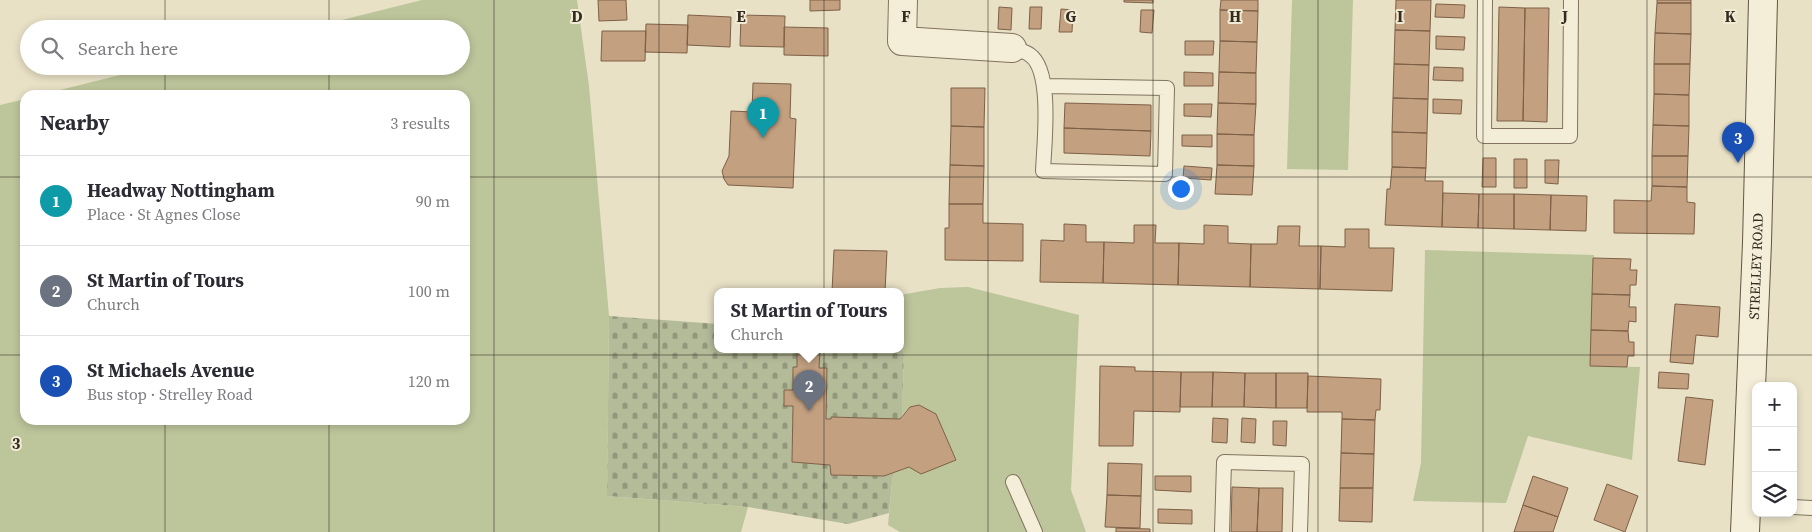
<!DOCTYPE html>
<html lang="en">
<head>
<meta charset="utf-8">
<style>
  body { margin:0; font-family:"Source Serif 4",serif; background:#f7f7f7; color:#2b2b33 }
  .controls { position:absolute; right:15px; bottom:15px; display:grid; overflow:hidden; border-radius:10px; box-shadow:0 2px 8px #0003 }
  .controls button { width:45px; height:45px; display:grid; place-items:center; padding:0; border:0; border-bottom:1px solid #e1e1e2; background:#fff; color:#2b2b33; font:25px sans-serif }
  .you { position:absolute; left:1180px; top:188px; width:18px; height:18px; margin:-12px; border:4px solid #fff; border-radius:50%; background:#1a73e8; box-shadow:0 0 0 8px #1a73e833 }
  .badge { display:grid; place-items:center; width:32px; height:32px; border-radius:50%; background:#893a35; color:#fff; font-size:16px; font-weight:700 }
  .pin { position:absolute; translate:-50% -41px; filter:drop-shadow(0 1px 2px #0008) }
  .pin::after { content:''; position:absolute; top:26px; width:18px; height:15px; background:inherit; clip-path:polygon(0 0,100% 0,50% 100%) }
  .popup { position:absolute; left:714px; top:288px; width:190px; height:65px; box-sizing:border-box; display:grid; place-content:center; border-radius:10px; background:#fff; filter:drop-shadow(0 1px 4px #0005); font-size:16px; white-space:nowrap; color:#7c7c81 }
  .popup b { font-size:19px; color:#2b2b33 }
  .popup::after { content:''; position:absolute; left:50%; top:100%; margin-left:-10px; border:10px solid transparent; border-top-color:#fff }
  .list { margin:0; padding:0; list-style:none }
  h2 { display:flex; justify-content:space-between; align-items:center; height:65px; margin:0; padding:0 20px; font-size:21px }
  h2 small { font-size:16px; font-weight:400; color:#7c7c81 }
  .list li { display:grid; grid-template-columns:32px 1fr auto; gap:15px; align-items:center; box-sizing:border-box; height:90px; padding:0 20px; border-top:1px solid #e1e1e2 }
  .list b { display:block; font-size:19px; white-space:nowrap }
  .list p { margin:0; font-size:16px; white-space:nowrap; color:#7c7c81 }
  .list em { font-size:16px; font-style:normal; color:#7c7c81 }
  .icon { flex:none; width:28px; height:28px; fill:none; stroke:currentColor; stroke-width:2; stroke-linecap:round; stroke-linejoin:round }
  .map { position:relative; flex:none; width:1812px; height:532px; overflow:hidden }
  .search { position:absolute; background:#fff; box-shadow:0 2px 8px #0003; left:20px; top:20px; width:450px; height:55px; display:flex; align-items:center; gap:12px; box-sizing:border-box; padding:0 18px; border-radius:28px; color:#7c7c81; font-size:19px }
  .panel { position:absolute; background:#fff; box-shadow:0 2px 8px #0003; left:20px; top:90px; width:450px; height:335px; border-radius:15px }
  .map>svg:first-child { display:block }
  .green { fill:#bdc59b }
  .cemetery { fill:url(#cemetery-stones) }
  .building { fill:#c2a080; stroke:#7e6046 }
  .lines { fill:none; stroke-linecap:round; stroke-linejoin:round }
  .service-casing { stroke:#81735e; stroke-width:16 }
  .minor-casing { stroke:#81735e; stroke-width:30 }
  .secondary-casing { stroke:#635541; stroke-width:30 }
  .service { stroke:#f4eed8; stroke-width:14 }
  .minor { stroke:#f4eed8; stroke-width:28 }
  .secondary { stroke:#f4eed8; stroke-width:28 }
  .grid { fill:none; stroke:#332b20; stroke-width:1; stroke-opacity:0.55 }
  .labels { text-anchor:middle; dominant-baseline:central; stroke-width:4; stroke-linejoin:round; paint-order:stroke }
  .street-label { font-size:14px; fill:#332b20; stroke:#f1ebd4 }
  .grid-label { font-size:16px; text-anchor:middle; font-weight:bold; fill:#332b20; stroke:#f1ebd4; stroke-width:4; stroke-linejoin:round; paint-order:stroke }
</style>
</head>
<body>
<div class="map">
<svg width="1812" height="532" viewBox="0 0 1812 532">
  <defs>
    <pattern id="cemetery-stones" width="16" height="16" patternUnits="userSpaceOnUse" patternTransform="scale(1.25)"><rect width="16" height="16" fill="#b4bb99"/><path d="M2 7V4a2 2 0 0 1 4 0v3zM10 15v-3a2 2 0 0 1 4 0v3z" fill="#93987c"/></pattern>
  </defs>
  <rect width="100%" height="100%" fill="#e8e1c6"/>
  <path class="green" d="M 422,0 L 577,0 L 589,86 L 609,316 L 607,496 L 748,507 L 741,532 L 0,532 L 0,105 L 25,99 L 25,420 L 465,420 L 465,95 L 40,95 L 156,66 L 461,66 L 461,29 L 306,29 Z
    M 1292,0 L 1353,0 L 1348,170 L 1287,169 Z
    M 1425,250 L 1594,255 L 1590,366 L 1640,367 L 1632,460 L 1528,436 L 1506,503 L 1413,501 L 1421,463 Z
    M 968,287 L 1079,315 L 1071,490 L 1086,532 L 900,532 L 888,525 L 893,473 L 909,467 L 921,474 L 956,459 L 935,414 L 919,405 L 910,407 L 902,415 L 904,353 L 900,346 L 900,295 L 940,288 Z"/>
  <path class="cemetery" d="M 609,316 L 718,324 L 718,350 L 900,350 L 900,346 L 904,353 L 902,415 L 900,419 L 832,417 L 831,419 L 826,419 L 827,368 L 819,368 L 819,352 L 797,351 L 797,367 L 793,367 L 793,390 L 784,390 L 784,406 L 793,406 L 792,462 L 830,465 L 831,475 L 883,476 L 893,473 L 889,513 L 848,524 L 748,507 L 607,496 Z"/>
  <path class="building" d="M 598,0 L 626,0 L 627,20 L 599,21 Z
    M 810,0 L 840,0 L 840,10 L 810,11 Z
    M 1124,0 L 1153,0 L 1153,3 L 1124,2 Z
    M 1221,0 L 1258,0 L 1258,11 L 1220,10 Z
    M 1396,0 L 1431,0 L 1430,31 L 1395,30 Z
    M 1657,0 L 1691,0 L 1691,3 L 1657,3 Z
    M 1657,3 L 1691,3 L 1691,34 L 1655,33 Z
    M 1436,4 L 1465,5 L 1464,18 L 1435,17 Z
    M 999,7 L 1012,8 L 1011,30 L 998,29 Z
    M 1030,7 L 1042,7 L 1041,29 L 1029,29 Z
    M 1499,7 L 1525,8 L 1523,121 L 1497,121 Z
    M 1525,8 L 1549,8 L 1547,122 L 1523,121 Z
    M 1061,9 L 1073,10 L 1072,32 L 1059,32 Z
    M 1141,10 L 1154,10 L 1152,33 L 1140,32 Z
    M 1220,10 L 1258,11 L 1257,42 L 1220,41 Z
    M 688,15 L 731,17 L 730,47 L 687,45 Z
    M 741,15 L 785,16 L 784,47 L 740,46 Z
    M 646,24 L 688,25 L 687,53 L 645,52 Z
    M 784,27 L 828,28 L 828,56 L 784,55 Z
    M 1395,30 L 1430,31 L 1429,65 L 1394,64 Z
    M 602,31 L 646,31 L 645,61 L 601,61 Z
    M 1655,33 L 1691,34 L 1690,64 L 1654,64 Z
    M 1436,36 L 1465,37 L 1464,50 L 1436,49 Z
    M 1185,41 L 1214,41 L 1213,55 L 1185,55 Z
    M 1220,41 L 1257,42 L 1256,73 L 1219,72 Z
    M 1394,64 L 1429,65 L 1428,99 L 1393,98 Z
    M 1654,64 L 1690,64 L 1689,95 L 1654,94 Z
    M 1434,67 L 1463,68 L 1463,81 L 1433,80 Z
    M 1184,72 L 1213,73 L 1213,86 L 1184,86 Z
    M 1219,72 L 1256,73 L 1256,104 L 1218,103 Z
    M 753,83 L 791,84 L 790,118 L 796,119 L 793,188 L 728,185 L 724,179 L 722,171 L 729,156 L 731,111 L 752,112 Z
    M 951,88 L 985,88 L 984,127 L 951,126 Z
    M 1654,94 L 1689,95 L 1689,126 L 1653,125 Z
    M 1393,98 L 1428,99 L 1427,133 L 1392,132 Z
    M 1433,99 L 1462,100 L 1461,114 L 1433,113 Z
    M 1065,103 L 1151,105 L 1151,131 L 1064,128 Z
    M 1218,103 L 1256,104 L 1254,135 L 1217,134 Z
    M 1184,104 L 1212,104 L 1211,117 L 1184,116 Z
    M 1653,125 L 1689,126 L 1688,156 L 1652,156 Z
    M 951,126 L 984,127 L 984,166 L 950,165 Z
    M 1064,128 L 1151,131 L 1150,156 L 1064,153 Z
    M 1392,132 L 1427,133 L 1426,168 L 1392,167 Z
    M 1217,134 L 1254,135 L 1254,166 L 1217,165 Z
    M 1182,135 L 1212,135 L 1212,147 L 1182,146 Z
    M 1652,156 L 1688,156 L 1687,187 L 1652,186 Z
    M 1483,158 L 1496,158 L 1496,187 L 1482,187 Z
    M 1514,159 L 1527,159 L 1527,188 L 1514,188 Z
    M 1545,160 L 1559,160 L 1558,184 L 1545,183 Z
    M 950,165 L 984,166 L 983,204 L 949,204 Z
    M 1217,165 L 1254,166 L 1252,195 L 1215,194 Z
    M 1184,166 L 1212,168 L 1211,180 L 1183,178 Z
    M 1392,167 L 1426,168 L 1425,181 L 1443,181 L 1442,227 L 1385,225 L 1387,189 L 1390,189 Z
    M 1652,186 L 1687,187 L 1687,202 L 1695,203 L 1694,234 L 1614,233 L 1614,200 L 1651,201 Z
    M 1443,193 L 1479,194 L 1478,228 L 1442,227 Z
    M 1479,194 L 1514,194 L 1514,229 L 1478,228 Z
    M 1514,194 L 1551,195 L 1550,230 L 1514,229 Z
    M 1551,195 L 1587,196 L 1586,231 L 1550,230 Z
    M 949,204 L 983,204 L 983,223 L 1023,224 L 1023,261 L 945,260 L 945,228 L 949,228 Z
    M 1064,224 L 1086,225 L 1086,242 L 1104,242 L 1103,283 L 1040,282 L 1041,240 L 1064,241 Z
    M 1134,225 L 1156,225 L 1155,243 L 1179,243 L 1178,285 L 1103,283 L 1104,242 L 1134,243 Z
    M 1204,225 L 1228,226 L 1228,243 L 1251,244 L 1250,287 L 1178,285 L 1179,243 L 1204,244 Z
    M 1278,226 L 1300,226 L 1299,246 L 1321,246 L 1320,289 L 1250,287 L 1251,244 L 1277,244 Z
    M 1345,229 L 1369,229 L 1369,248 L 1394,248 L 1392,291 L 1320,289 L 1321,246 L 1345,247 Z
    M 834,250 L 887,251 L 885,292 L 832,292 Z
    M 1593,258 L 1631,259 L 1630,270 L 1637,270 L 1636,285 L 1630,285 L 1630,295 L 1592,294 Z
    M 1592,294 L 1630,295 L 1629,307 L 1636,307 L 1636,322 L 1629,321 L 1628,331 L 1591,330 Z
    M 1675,304 L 1720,307 L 1718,337 L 1696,335 L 1693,364 L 1670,362 Z
    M 1591,330 L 1628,331 L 1629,342 L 1634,342 L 1634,356 L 1628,356 L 1627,367 L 1590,366 Z
    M 797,351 L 820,352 L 819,368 L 827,368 L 826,419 L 831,419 L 831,417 L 900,419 L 910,407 L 919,405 L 936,414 L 956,460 L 921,474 L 909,467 L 884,476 L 831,475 L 830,465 L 792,462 L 793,406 L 784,406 L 784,390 L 793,390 L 793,367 L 797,367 Z
    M 1100,366 L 1135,367 L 1135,371 L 1181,372 L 1180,412 L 1134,411 L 1133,446 L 1099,446 Z
    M 1181,372 L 1213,372 L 1212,407 L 1180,407 Z
    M 1213,372 L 1245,373 L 1244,407 L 1212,407 Z
    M 1659,372 L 1689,374 L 1688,389 L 1658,388 Z
    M 1245,373 L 1276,373 L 1276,408 L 1244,407 Z
    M 1276,373 L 1308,373 L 1307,408 L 1276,408 Z
    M 1308,376 L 1381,379 L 1380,410 L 1376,410 L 1375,420 L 1342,419 L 1342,412 L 1307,412 Z
    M 1686,397 L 1713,400 L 1705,465 L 1678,461 Z
    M 1213,418 L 1228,419 L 1227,443 L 1212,442 Z
    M 1242,418 L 1256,419 L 1255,443 L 1241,442 Z
    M 1342,419 L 1375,420 L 1374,454 L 1341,453 Z
    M 1273,421 L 1287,421 L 1286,446 L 1273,445 Z
    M 1341,453 L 1374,454 L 1373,488 L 1340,488 Z
    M 1108,463 L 1142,464 L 1141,496 L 1107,495 Z
    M 1155,476 L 1191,476 L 1191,492 L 1155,490 Z
    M 1533,476 L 1568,488 L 1558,517 L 1523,505 Z
    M 1607,484 L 1638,496 L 1625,532 L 1594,520 Z
    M 1232,487 L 1259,488 L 1257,532 L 1231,532 Z
    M 1259,488 L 1283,488 L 1282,532 L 1257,532 Z
    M 1340,488 L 1373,488 L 1372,522 L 1339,521 Z
    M 1107,495 L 1141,496 L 1140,528 L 1105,527 Z
    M 1523,505 L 1558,517 L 1553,532 L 1514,532 Z
    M 1158,509 L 1192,510 L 1192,524 L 1158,523 Z
    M 1116,528 L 1150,529 L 1150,532 L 1116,532 Z"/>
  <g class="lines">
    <g class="service-casing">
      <path id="service" d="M 1485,0 L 1484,136 L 1570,136 L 1571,0
        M 1012,48 C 1018,50 1025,51 1030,55 C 1053,71 1044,145 1043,171 L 1165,174 L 1167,88 L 1045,86
        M 1013,482 L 1035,532
        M 1793,507 L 1812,508
        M 1222,532 L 1224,462 L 1302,464 L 1300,532"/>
    </g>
    <g class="minor-casing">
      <path id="minor" d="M 903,0 L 902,41 L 1012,48"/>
    </g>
    <g class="secondary-casing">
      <g id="secondary">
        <path id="s1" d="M 1745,532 L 1757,243 L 1763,0"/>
      </g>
    </g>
    <use href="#service" class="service"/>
    <use href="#minor" class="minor"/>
    <use href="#secondary" class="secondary"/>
  </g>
  <path class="grid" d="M 165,0 L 165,29M 329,0 L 329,29M 494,0 L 494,532M 659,0 L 659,532M 824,0 L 824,532M 988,0 L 988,532M 1153,0 L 1153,532M 1318,0 L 1318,532M 1483,0 L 1483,532M 1647,0 L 1647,532M 165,66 L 165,95M 329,66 L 329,95M 0,177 L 25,177M 465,177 L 1812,177M 0,355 L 25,355M 465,355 L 1812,355M 165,420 L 165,532M 329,420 L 329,532"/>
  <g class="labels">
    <g class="street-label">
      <text stroke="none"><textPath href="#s1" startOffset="266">STRELLEY ROAD</textPath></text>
    </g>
  </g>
  <g class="grid-label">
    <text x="577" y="22">D</text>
    <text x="741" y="22">E</text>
    <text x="906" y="22">F</text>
    <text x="1071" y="22">G</text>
    <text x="1235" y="22">H</text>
    <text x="1400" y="22">I</text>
    <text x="1565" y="22">J</text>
    <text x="1730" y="22">K</text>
    <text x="16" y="449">3</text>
  </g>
</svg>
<div class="controls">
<button>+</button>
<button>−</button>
<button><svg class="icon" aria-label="layers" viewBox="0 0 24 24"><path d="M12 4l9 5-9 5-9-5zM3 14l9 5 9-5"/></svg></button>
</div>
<div class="you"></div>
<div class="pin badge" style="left:763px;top:138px;background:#0f9aa8">1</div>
<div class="pin badge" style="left:809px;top:411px;background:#6b7280">2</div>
<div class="popup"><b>St Martin of Tours</b>Church</div>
<div class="pin badge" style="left:1738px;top:163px;background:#1a4fb4">3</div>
<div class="search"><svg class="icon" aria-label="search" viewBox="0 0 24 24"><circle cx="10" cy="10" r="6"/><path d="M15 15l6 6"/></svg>Search here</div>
<section class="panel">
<h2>Nearby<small>3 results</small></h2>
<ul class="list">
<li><span class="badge" style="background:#0f9aa8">1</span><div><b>Headway Nottingham</b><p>Place · St Agnes Close</p></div><em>90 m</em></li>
<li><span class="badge" style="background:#6b7280">2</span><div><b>St Martin of Tours</b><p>Church</p></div><em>100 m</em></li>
<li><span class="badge" style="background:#1a4fb4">3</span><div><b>St Michaels Avenue</b><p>Bus stop · Strelley Road</p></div><em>120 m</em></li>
</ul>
</section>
</div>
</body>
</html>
